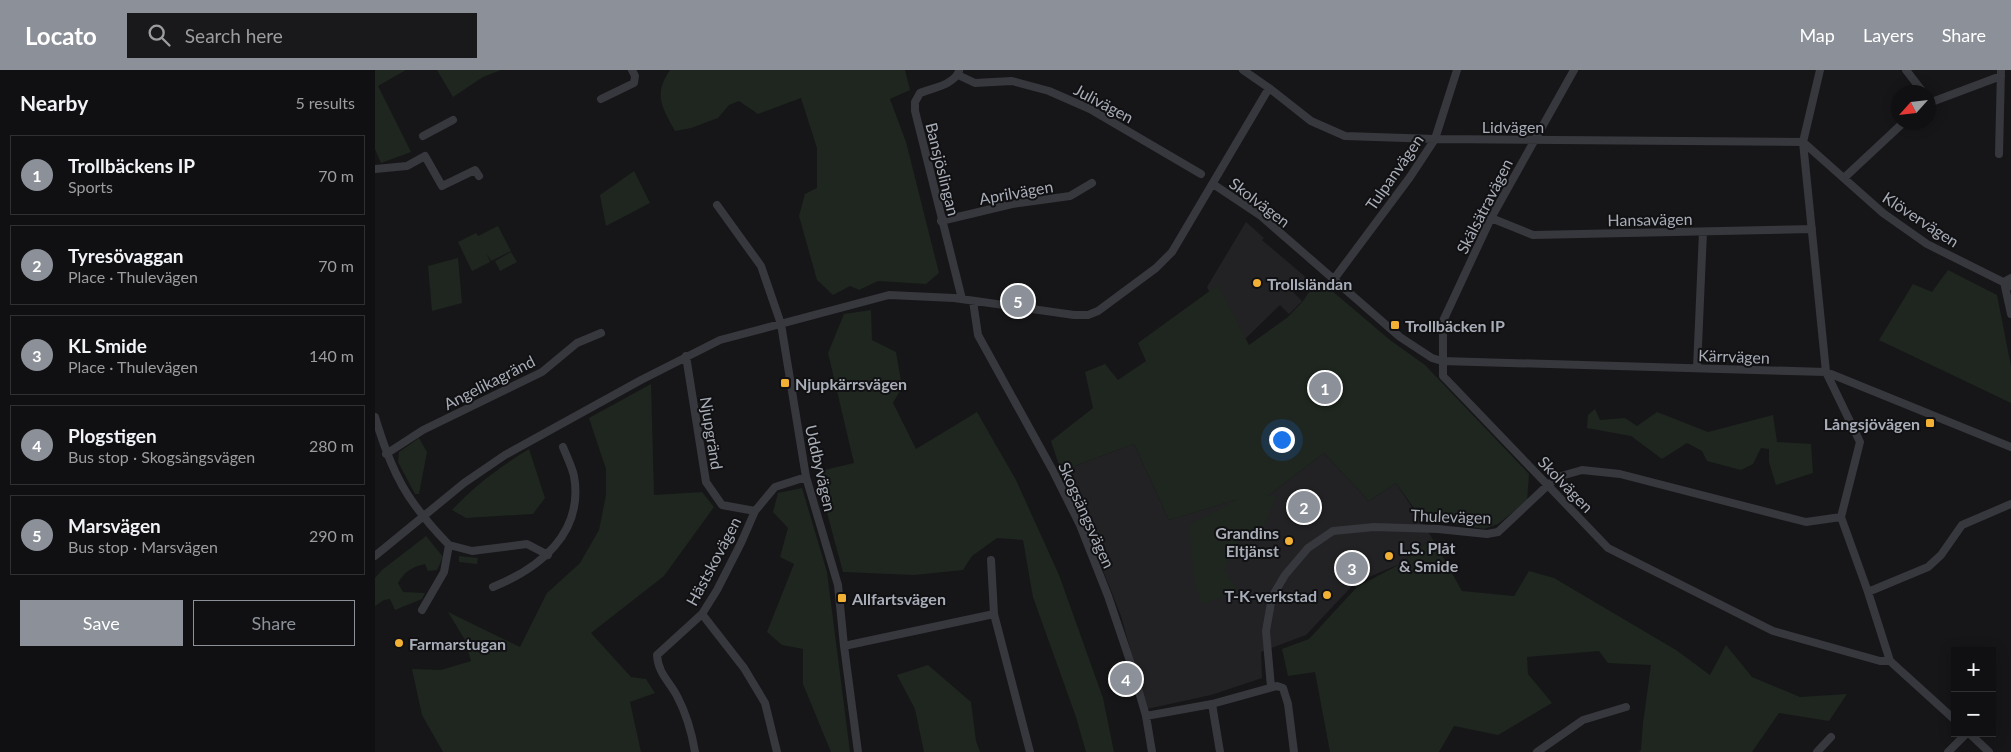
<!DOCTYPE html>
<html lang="en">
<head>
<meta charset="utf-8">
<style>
  body { margin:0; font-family:Lato,sans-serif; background:#19191b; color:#f1f3f6 }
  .controls { position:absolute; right:15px; bottom:15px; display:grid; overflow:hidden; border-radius:0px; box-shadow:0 2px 12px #0003 }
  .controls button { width:45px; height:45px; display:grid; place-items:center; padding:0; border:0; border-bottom:1px solid #303032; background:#101012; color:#f1f3f6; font:25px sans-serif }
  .compass { position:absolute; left:1516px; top:15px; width:45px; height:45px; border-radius:50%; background:#101012; box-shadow:0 2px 12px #0003; rotate:243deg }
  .you { position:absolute; left:906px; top:369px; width:18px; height:18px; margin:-12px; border:4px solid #fff; border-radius:50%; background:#1a73e8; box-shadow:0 0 0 8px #1a73e833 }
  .badge { display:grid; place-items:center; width:32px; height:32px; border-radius:50%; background:#8c9099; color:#fff; font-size:16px; font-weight:700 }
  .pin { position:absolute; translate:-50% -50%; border:2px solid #fff; box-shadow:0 1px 5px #0006 }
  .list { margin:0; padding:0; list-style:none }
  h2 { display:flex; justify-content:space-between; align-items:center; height:65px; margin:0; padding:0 20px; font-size:21px }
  h2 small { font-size:16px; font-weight:400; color:#9c9d9f }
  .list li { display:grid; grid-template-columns:32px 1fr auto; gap:15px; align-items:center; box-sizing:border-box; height:80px; margin:0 10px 10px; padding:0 10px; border:1px solid #303032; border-radius:0px }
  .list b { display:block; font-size:19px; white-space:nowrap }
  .list p { margin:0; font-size:16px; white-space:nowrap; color:#9c9d9f }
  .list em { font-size:16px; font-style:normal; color:#9c9d9f }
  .actions { display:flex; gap:10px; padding:15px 20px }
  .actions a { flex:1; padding:11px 0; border:1px solid #8c9099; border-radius:0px; text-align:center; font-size:18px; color:#8c9099 }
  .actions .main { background:#8c9099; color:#fff }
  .icon { flex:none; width:28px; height:28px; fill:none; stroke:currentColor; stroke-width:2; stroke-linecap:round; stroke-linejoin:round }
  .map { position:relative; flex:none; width:1636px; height:682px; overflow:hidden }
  header { display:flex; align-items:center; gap:30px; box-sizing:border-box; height:70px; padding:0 25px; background:#8c9099; color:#fff }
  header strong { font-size:24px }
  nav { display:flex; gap:28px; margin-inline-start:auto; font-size:18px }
  .search { width:350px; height:45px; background:#19191b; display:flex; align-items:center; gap:12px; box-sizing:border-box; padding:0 18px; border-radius:0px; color:#9c9d9f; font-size:19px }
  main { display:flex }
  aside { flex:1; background:#101012 }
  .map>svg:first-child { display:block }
  .built { fill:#222225 }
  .green { fill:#1e261f }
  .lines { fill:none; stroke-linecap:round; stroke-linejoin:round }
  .minor { stroke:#37383d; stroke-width:8 }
  .poi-dot { fill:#f2b134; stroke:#111113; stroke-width:2 }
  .labels { text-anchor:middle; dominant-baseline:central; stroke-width:4; stroke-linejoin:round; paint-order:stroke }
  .street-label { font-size:16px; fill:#a8adb8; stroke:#111113 }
  .poi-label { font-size:16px; font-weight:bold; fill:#a8adb8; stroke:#111113; text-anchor:start }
</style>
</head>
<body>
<header>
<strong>Locato</strong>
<div class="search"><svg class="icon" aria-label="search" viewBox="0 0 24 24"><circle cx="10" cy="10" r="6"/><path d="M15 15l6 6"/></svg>Search here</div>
<nav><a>Map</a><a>Layers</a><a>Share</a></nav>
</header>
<main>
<aside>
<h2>Nearby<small>5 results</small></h2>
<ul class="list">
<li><span class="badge">1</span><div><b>Trollbäckens IP</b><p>Sports</p></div><em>70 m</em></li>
<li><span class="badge">2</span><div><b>Tyresövaggan</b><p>Place · Thulevägen</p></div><em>70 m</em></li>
<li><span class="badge">3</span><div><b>KL Smide</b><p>Place · Thulevägen</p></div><em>140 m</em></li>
<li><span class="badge">4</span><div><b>Plogstigen</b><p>Bus stop · Skogsängsvägen</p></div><em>280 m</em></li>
<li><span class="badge">5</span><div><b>Marsvägen</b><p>Bus stop · Marsvägen</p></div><em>290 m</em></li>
</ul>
<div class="actions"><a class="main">Save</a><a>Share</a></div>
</aside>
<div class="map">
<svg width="1636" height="682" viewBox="0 0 1636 682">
  <rect width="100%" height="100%" fill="#161618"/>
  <path class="built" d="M 871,152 L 889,168 L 887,170 L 933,209 L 918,222 L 927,231 L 914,244 L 905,235 L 869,270 L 848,250 L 832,217 Z
    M 759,374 L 794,450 L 870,427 L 889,429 L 949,383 L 994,431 L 1021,413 L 1057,468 L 1027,493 L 980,513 L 931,565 L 886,582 L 887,608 L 836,625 L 772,639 L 746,546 L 703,437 L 686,401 Z"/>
  <path class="green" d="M 0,0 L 31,0 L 3,16 L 36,82 L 6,93 L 0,79 Z
    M 62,0 L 126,0 L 108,7 L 78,27 Z
    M 295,0 L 530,0 L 535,20 L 515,29 L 531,72 L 564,203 L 551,214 L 503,211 L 484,220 L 475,216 L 458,225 L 442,210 L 424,146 L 430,124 L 442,118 L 442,78 L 426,28 L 383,44 L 364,31 L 354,35 L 343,48 L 316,58 L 300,61 C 287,37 278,25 295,0 Z
    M 259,101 L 275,133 L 231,156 L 225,125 Z
    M 123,156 L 136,181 L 116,191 L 112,184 L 115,192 L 97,201 L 83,172 L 101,163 L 103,166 Z
    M 136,182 L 142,192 L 125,201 L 120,191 Z
    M 83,188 L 87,233 L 57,241 L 53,196 Z
    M 1573,200 L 1622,225 L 1636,296 L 1636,333 L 1504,270 L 1538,214 L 1557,222 Z
    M 943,209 L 1015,270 L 1050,295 L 1154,404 L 1152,431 L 1123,454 L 1109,459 L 1046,448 L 1021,413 L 994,431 L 949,383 L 893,426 L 902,426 L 885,465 L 864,469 L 849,500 L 864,522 L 827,534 L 820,513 L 814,455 L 864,429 L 794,450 L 759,374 L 686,401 L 676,371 L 718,338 L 710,302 L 730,294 L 743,310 L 771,291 L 763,273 L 843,215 L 874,275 L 913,247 L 928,231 Z
    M 496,240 L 497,270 L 521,282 L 527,317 L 518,333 L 541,379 L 602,342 L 641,410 L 684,505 L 728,628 L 739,682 L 711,682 L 701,647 L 658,527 L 648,470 L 622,468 L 597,486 L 588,500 L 539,505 L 468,502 L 441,402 L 479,393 L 453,283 L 469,244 Z
    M 276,314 L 279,425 L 327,422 L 339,437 L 289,506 L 216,563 L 256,607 L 271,609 L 280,623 L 255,632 L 266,682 L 68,682 L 47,645 L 37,599 L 66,600 L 96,591 L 90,570 L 73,542 L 145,577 L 172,523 L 205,493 L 224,460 L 231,425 L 231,399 L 214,348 Z
    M 1220,339 L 1225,350 L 1250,348 L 1262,356 L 1282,342 L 1333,362 L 1398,345 L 1402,372 L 1436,374 L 1438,403 L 1401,415 L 1394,392 L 1394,379 L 1386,378 L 1378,394 L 1366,400 L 1332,391 L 1327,381 L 1312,373 L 1287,389 L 1256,366 L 1212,358 L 1213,345 Z
    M 44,368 L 52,382 L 44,424 L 40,424 L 23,392 L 24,382 Z
    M 154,379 L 170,428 L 158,444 L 91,448 L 77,440 C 99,416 126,396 154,379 Z
    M 427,418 L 452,502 L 475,682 L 456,682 L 428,614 L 428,579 L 407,575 L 392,562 L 419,494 L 405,487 L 413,458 L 398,442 L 403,423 Z
    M 51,466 L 68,487 L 62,500 L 53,501 L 50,494 C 37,497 30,501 23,513 L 28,522 L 50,523 L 47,529 L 20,540 L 15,529 L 9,530 L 0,536 L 0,508 L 7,500 Z
    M 1057,468 L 1087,521 L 1139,526 L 1154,501 L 1179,508 L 1301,580 L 1335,605 L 1351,575 L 1377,607 L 1425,627 L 1472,624 L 1454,651 L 1404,643 L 1377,682 L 1264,682 L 1266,680 L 1268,653 L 1276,595 L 1233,593 L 1224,581 L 1152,587 L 1153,604 L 1177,633 L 1123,665 L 1079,656 L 1064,682 L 955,682 L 940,602 L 913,606 L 907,579 L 934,569 L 982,517 L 1027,493 Z
    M 84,486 L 103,488 L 102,494 L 84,492 Z
    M 553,595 L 596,632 L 601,671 L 605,682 L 549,682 L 540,639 L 522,605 Z"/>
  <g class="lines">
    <path class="minor" d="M 868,0 L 894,18 L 936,51 L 970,66 L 1060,69 L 1428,72 L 1508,143 L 1552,174 L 1636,216
      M 1199,0 L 1116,148 L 1068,251 L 1068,306 L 1233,478 L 1398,561 L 1505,591 L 1515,591 L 1580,650
      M 1445,0 L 1428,72 L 1451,302 L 1485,372 L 1466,447 L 1493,522 L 1515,591
      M 1531,0 L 1548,22
      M 584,1 C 579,15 557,18 545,23 L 540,32 L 540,41 L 587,229
      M 583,5 L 600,13 L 637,11 L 674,21 L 715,39 L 826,104
      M 226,29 L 259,13 L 260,6 L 257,0
      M 1554,33 L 1626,6
      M 48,66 L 78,50
      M 1624,84 L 1626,0
      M 0,99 L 32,96 L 50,86 L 67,116 L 100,100 L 104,106
      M 1469,108 L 1529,52
      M 838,114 L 886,146 L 1025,267 L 1057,288 L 1067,291 L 1451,302 L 1636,377
      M 342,135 L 386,196 L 406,254 L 431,407 L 463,515 L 469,576 L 483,682
      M 1116,148 L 1158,165 L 1437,159
      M 566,151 L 637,134 L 695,126 L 717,113
      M 1636,208 L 1629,212 L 1636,244
      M 959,209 L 1035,107 L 1060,69 L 1082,0
      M 598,231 L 603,265 L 677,399 L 705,455 L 733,526 L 756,594 L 771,646 L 777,682
      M 311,286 L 331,412 L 347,435 L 380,441
      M 1322,298 L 1328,162
      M 0,347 C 17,404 32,432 74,475 L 69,502 L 47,540
      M 11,384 L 48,360 L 167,302 L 202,273 L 226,263
      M 74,475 L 97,481 L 152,474 L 173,485
      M 0,486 L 89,413 L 130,385 L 266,310 L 345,270 L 514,225 L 579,228 L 699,245 L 713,245 L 723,241 L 781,198 L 797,182 L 894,18
      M 616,490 L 619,544 L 655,682
      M 118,517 C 165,498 209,463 199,406 C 197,397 192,387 188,377
      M 1493,522 L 1553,497 L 1566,485 L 1587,455 L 1636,434
      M 327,544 L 369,598 L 390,633 L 402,682
      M 469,576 L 619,544
      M 896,617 L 891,561 L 897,527 L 910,505 L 933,478 L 958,461 L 999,457 L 1063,459 L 1112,464 L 1123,462 L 1174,414 L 1186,406 L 1207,400 L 1245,404 L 1431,452 L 1466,447
      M 837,634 L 845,682
      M 771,646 L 837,634 L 902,616 L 908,618 L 913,634 L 919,682
      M 1594,663 L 1614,682
      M 320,682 C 317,664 311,643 302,626 C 294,611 283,603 282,585 L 327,544 L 342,520 L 366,473 L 380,441 L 400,417 L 431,407
      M 1162,682 L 1208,650 L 1251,637
      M 1442,682 L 1456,667
      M 1573,682 L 1592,663"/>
  </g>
  <g class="poi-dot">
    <circle cx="882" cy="213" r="5"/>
    <rect x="1015" y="250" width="10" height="10" rx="2.5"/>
    <rect x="405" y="308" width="10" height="10" rx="2.5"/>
    <rect x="1550" y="348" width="10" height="10" rx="2.5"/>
    <circle cx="914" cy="471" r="5"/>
    <circle cx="1014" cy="486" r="5"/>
    <circle cx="952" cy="525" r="5"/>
    <rect x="462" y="523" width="10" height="10" rx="2.5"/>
    <circle cx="24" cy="573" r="5"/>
  </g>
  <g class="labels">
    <g class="street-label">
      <text transform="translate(729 33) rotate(28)">Julivägen</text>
      <text x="1138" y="56">Lidvägen</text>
      <text transform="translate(568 99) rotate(76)">Bansjöslingan</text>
      <text transform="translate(1019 102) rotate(-55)">Tulpanvägen</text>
      <text transform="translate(641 122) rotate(-10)">Aprilvägen</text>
      <text transform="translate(885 132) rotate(37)">Skolvägen</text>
      <text transform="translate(1109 136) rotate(-63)">Skälsätravägen</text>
      <text transform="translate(1275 149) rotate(-1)">Hansavägen</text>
      <text transform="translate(1546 149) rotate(33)">Klövervägen</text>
      <text transform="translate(1359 286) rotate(2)">Kärrvägen</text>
      <text transform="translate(114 312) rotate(-27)">Angelikagränd</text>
      <text transform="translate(337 363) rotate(81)">Njupgränd</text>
      <text transform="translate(446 398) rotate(77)">Uddbyvägen</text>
      <text transform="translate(1191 414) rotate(46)">Skolvägen</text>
      <text transform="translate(712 445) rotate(66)">Skogsängsvägen</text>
      <text transform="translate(1076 446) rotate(2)">Thulevägen</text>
      <text transform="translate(338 491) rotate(-62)">Hästskovägen</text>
    </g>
    <g class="poi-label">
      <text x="892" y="213">Trollsländan</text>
      <text x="1030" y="255">Trollbäcken IP</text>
      <text x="420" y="313">Njupkärrsvägen</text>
      <text x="1545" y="353" text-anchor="end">Långsjövägen</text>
      <text x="904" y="462" text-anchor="end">Grandins<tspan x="904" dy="18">Eltjänst</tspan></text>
      <text x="1024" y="477">L.S. Plåt<tspan x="1024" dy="18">&amp; Smide</tspan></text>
      <text x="942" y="525" text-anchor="end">T-K-verkstad</text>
      <text x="477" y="528">Allfartsvägen</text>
      <text x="34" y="573">Farmarstugan</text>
    </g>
  </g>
</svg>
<div class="controls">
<button>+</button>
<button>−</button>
</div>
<svg class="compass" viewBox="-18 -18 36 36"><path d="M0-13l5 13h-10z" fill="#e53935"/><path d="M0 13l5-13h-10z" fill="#9c9d9f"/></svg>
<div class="you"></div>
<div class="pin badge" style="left:950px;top:318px">1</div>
<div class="pin badge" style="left:929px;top:437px">2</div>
<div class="pin badge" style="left:977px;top:498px">3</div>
<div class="pin badge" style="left:751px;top:609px">4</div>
<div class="pin badge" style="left:643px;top:231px">5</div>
</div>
</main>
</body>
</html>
